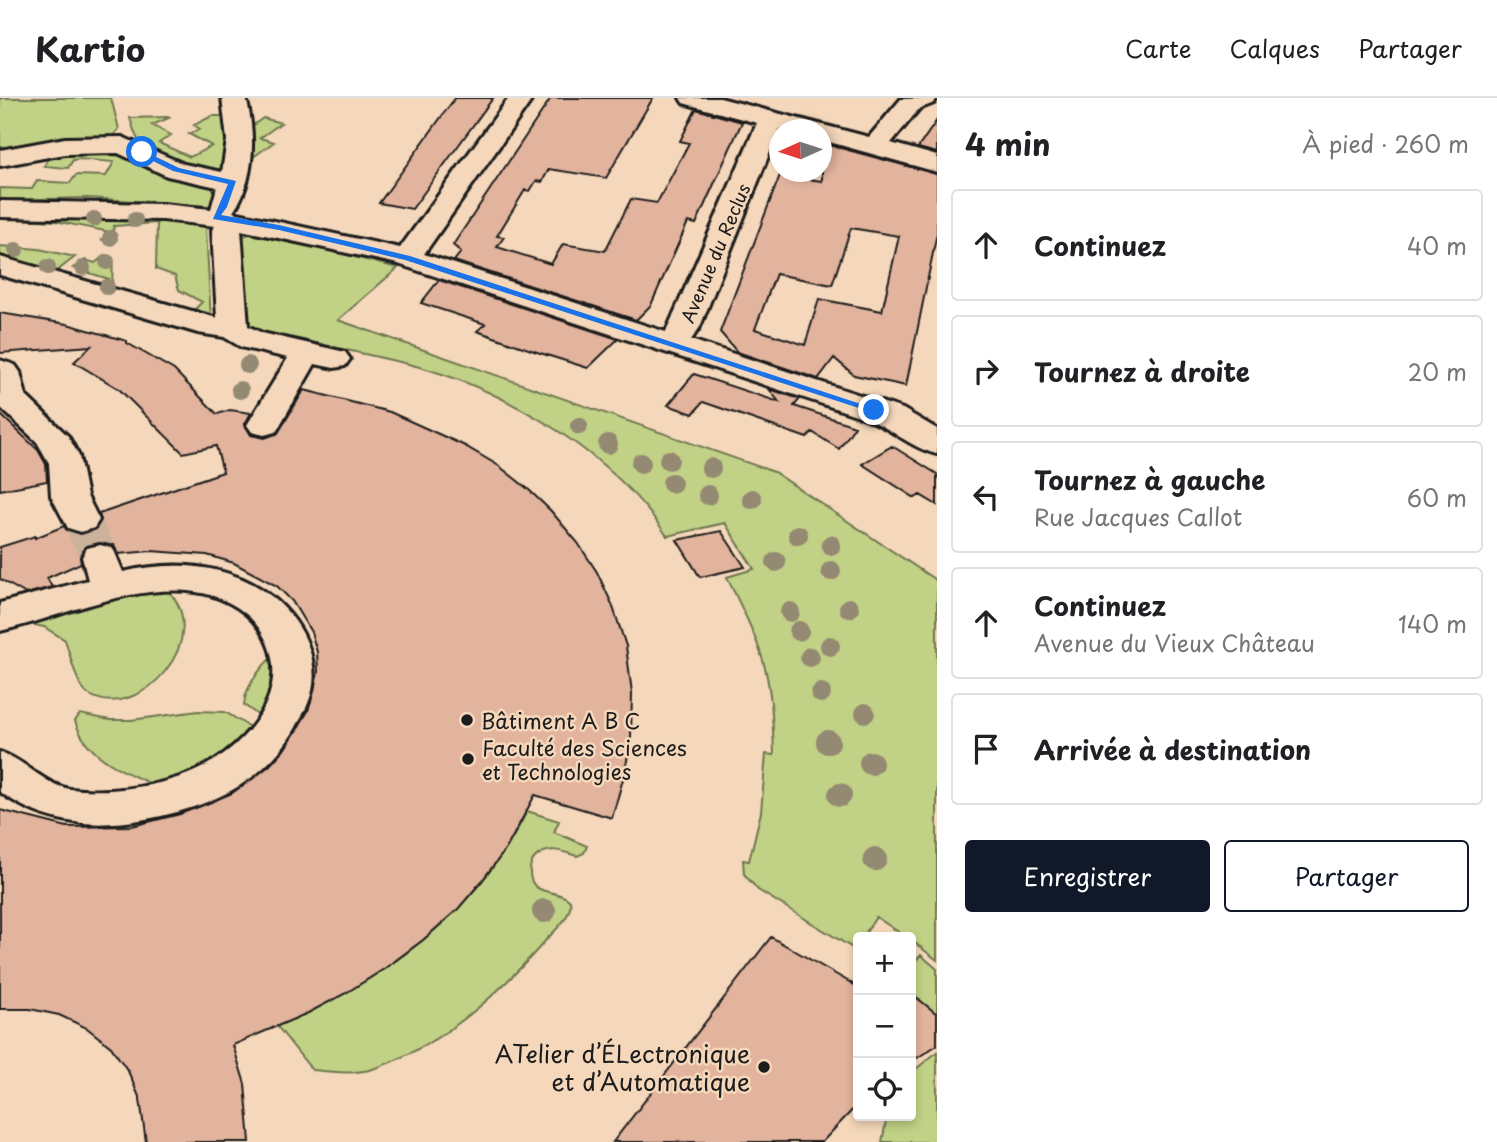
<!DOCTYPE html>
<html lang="fr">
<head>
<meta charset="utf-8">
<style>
  body { margin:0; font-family:"Playpen Sans",sans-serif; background:#f6f6f6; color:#202124 }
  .controls { position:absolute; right:21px; bottom:21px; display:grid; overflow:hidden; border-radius:7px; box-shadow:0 4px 10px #0003 }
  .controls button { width:63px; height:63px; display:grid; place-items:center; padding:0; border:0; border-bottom:2px solid #e0e0e0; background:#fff; color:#202124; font:35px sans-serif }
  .compass { position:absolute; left:769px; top:21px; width:63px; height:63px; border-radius:50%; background:#fff; box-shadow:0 4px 10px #0003; rotate:267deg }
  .stop { position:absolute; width:21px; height:21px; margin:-16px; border:5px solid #1a73e8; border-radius:50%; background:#fff }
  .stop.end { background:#1a73e8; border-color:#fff; box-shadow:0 2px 7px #0008 }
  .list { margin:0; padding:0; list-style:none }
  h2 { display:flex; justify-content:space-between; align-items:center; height:91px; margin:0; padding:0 28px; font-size:30px }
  h2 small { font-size:23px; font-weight:400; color:#757577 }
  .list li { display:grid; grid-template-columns:46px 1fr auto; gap:21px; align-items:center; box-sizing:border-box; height:112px; margin:0 14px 14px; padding:0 14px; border:2px solid #e0e0e0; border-radius:7px }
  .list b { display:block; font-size:26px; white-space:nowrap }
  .list p { margin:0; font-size:23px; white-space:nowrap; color:#757577 }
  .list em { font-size:23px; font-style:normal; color:#757577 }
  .actions { display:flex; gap:14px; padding:21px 28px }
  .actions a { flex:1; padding:16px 0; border:2px solid #111827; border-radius:7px; text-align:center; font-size:24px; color:#111827 }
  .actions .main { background:#111827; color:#fff }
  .icon { flex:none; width:38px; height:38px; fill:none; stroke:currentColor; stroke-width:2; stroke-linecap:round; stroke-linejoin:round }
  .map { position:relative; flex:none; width:937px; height:1044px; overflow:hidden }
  header { display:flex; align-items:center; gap:42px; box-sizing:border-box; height:98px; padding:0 35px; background:#fff; border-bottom:2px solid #e0e0e0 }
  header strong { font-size:33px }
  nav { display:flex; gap:38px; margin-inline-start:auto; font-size:24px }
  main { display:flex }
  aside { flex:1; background:#fff }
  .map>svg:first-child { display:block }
  .green { fill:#c1d185; stroke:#6e7650; stroke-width:2 }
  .building { fill:#e2b39d; stroke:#1c1c1c; stroke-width:2; fill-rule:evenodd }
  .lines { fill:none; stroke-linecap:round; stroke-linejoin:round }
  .minor-tunnel { stroke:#cab29b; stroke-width:36; stroke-dasharray:36 18; stroke-linecap:butt }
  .minor-casing { stroke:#1c1c1c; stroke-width:6 }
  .minor { fill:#f5d8bb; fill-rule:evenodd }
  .tree { fill:#948972 }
  .route { fill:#1a73e8 }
  .poi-dot { fill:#1c1c1c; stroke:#f5d8bb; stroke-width:2.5 }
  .labels { text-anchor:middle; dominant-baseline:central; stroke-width:5; stroke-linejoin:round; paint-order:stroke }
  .far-street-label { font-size:18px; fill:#1c1c1c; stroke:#f5d8bb }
  .poi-label { font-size:21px; fill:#1c1c1c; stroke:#f5d8bb; text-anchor:start }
  .near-poi-label { font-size:24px; fill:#1c1c1c; stroke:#f5d8bb; text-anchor:end }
</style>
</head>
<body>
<header>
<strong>Kartio</strong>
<nav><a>Carte</a><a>Calques</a><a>Partager</a></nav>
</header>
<main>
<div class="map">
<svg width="937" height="1044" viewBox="0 0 937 1044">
  <rect width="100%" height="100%" fill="#f5d8bb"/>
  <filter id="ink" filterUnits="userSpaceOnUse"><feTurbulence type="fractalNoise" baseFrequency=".0143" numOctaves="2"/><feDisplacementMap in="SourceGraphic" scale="14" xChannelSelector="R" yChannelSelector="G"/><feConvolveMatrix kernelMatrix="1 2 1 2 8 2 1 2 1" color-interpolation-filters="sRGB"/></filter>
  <g filter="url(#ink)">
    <path class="green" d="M 0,0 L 111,0 L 119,31 L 112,39 L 0,57 Z
      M 212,18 L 229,18 L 226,71 C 203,77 158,63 141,46 C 135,39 133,29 130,20 L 171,19 L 152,27 L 171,37 L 159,45 L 190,59 L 212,48 L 189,36 L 200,31 L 194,27 Z
      M 263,20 L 281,25 L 260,40 L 274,44 L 245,65 L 247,32 Z
      M 112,51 L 215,88 L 218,92 L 215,105 L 211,108 L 88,100 L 0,102 L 0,90 L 32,91 L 37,83 L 70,85 L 76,77 L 106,78 L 114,64 L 78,61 L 73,62 L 68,70 L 44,68 L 54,53 Z
      M 0,118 L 160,122 L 201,126 L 206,130 L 211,223 L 190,216 L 202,204 L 179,192 L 175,178 L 156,171 L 157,125 L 114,128 L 112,139 L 101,142 L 110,134 L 55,123 L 0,120 Z
      M 256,134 L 398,170 L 338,222 L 774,374 L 937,483 L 937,862 L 911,842 L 911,839 L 906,839 L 876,819 L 863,839 L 858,839 L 856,852 L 758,792 L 744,776 L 743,762 L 749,763 L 761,714 L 766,656 L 774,657 C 773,628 772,598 765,570 C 757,538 741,509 727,479 L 754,471 L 725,425 L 667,438 C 608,350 495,284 391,262 C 360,255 329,248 298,241 C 283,238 266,237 252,230 L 247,226 L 240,139 Z
      M 0,148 L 39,151 L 75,159 L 53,176 L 0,160 Z
      M 105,157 L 113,160 L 112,190 L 99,190 L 109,181 L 73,170 L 85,162 L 95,165 Z
      M 166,491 C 217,537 140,628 88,596 C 77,590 70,555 65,542 L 44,529 L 25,525 L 45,516 Z
      M 285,549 L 262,620 L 244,607 C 245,586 268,559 285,549 Z
      M 198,613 L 225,614 L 253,631 L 237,662 L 154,687 C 122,673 86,659 75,623 L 80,616 L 110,622 L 131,622 Z
      M 527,713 L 559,723 L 554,734 L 587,748 L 584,755 L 577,758 C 565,755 553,748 540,756 C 534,759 529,766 530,774 C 530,800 559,790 570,803 C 573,818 555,832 546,842 C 498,897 445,945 376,970 C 356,977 332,974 312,972 L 277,928 C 380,885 477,816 527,713 Z
      M 921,857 L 937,871 L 937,919 L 911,898 L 911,867 Z
      M 937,954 L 937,1044 L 882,1044 L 887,1018 L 911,1018 L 911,975 Z"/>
    <path class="building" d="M 455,0 L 493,0 L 412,111 L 379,105 Z
      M 551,0 L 653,0 L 606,80 L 549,71 L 542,84 L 536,83 L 530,93 L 525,92 L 497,138 L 504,139 L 497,149 L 551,166 L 563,146 L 605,153 L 631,101 L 657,105 L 689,45 L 680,43 L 696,11 L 742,24 L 696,126 L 688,124 L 651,207 L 636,222 L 454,163 L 461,154 L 453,147 Z
      M 937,22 L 937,55 L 918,50 Z
      M 822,45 L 937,76 L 937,135 L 906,288 L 854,277 L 834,260 L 818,281 L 737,254 L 720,234 L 780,77 L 822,83 ZM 851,130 L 899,138 L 882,213 L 819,201 L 805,247 L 755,231 L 776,176 L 832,187 Z
      M 439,182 L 618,241 L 588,270 L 537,254 L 477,233 L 485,226 L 421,205 Z
      M 0,215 L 67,226 L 127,243 L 127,245 L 174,272 L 217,316 L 230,312 L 251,315 L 245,326 L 251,337 L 265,340 L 278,335 L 304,292 L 390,314 L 465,348 L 499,368 L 528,391 L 551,413 L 578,445 L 597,474 L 612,506 L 626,548 L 632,595 L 631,639 L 625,674 L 612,720 L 535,697 L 506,751 L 481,784 L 458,811 L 423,842 L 384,871 L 346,895 L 308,915 L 233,947 L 245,986 L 250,1044 L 146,1044 L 140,1001 L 128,973 L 111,949 L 87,930 L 59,917 L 30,911 L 0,911 L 0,712 L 67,729 L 132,728 L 180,716 L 232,695 L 269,668 L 284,652 L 308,613 L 318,575 L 317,554 L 311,534 L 292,503 L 277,488 L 234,465 L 207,457 L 151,453 L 118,456 L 114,447 L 99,444 L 85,449 L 80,458 L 81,465 L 47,480 L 52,489 L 26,496 L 0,481 L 0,449 L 35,438 L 35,440 L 64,428 L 67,433 L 80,437 L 95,433 L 101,423 L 99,416 L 223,374 L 216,348 L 183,355 L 119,291 L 74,264 L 91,248 L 0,255 Z
      M 694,276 L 779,304 L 769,291 L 800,301 L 794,308 L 855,328 L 839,351 L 812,334 L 807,340 L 703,304 L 693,316 L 668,307 Z
      M 0,316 L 38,352 L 46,366 L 47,383 L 0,392 Z
      M 892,348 L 937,376 L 937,407 L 920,397 L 915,400 L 862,366 Z
      M 721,433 L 745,469 L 700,479 L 677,442 Z
      M 771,839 L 858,889 L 858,1006 L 822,1044 L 613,1044 Z
      M 911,895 L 937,916 L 937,947 L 911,964 Z"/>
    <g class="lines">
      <path class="minor-tunnel" d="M 81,422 L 100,459"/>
      <g class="minor-casing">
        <path id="minor" d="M 222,0 L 246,0 C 256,35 255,83 233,114 L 400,150 L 509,0 L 533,0 L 424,156 L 666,234 L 757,25 L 683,5 L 680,0 L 720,0 L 869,39 L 901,1 L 937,0 L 934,5 L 919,11 L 891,45 L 937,58 L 937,74 L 822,42 L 822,32 L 779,31 L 700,229 L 691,242 L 903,311 L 937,331 L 937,356 C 910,350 889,328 862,319 L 398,166 L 241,132 L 248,228 L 262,235 L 345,254 L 350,261 L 345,268 L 334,270 L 315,266 L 276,334 L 264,337 L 252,334 L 247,327 L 288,260 L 241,249 L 224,239 L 198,235 L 0,177 L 0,159 L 217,220 L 212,132 L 215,128 L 163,122 L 0,119 L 0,103 L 163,106 L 211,111 L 217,89 L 167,78 L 118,55 L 65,56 L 0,68 L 0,52 L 65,40 L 122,39 L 184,66 L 222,74 L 227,42 Z
          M 0,262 L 15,267 L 20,274 L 26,298 L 68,338 L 79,358 L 87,398 L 99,422 L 94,430 L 81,434 L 68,430 L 51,398 L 49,365 L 37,344 L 0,309 Z
          M 100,447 L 113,450 L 123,474 C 185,459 256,469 295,523 C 308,541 316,565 313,587 C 311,603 302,618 295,631 C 263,686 206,710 146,721 C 92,731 45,726 0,694 L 0,654 C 25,662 44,687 70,691 C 105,695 147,690 180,679 C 240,659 302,592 259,530 C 245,510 219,497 196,494 C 132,485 62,519 0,533 L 0,505 L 88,482 L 82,459 L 87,450 Z"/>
      </g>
      <use href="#minor" class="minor"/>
    </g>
    <g class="tree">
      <circle cx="94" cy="121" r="8"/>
      <circle cx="135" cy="122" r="8"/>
      <circle cx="110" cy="140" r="8"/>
      <circle cx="16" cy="152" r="8"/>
      <circle cx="107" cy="164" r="8"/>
      <circle cx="48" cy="169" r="8"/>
      <circle cx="83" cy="170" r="8"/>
      <circle cx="107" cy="189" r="8"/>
      <circle cx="248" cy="267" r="9"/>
      <circle cx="240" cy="292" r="9"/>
      <circle cx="579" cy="328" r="9"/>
      <circle cx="608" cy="346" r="10"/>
      <circle cx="669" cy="362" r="10"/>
      <circle cx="641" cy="365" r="10"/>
      <circle cx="711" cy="370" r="10"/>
      <circle cx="672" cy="385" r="10"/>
      <circle cx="708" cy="397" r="10"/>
      <circle cx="752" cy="401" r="10"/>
      <circle cx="798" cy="437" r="10"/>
      <circle cx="831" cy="447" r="10"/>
      <circle cx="776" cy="464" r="10"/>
      <circle cx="831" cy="473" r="10"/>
      <circle cx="849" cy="510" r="10"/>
      <circle cx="790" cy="514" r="10"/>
      <circle cx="799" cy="533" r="10"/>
      <circle cx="830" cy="548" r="10"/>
      <circle cx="810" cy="559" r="10"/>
      <circle cx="821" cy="595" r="10"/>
      <circle cx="865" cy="615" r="10"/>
      <circle cx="828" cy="644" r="12"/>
      <circle cx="871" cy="665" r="12"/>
      <circle cx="840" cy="697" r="12"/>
      <circle cx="875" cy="761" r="12"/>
      <circle cx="544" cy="813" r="12"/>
    </g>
  </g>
  <path class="route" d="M 142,52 L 179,70 L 236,83 L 227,109 L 221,117 L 279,127 L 410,158 L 879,312 L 871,314 L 405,162 L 279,132 L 213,121 L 228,86 L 173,73 L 139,56 Z"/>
  <g class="poi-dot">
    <circle cx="467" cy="622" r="7"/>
    <circle cx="468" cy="661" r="7"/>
    <circle cx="764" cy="969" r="7"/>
  </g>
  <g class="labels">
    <g class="far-street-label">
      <text transform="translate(715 155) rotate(-67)">Avenue du Reclus</text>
    </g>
    <g class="poi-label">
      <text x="481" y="622">Bâtiment A B C</text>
      <text x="482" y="649">Faculté des Sciences<tspan x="482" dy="24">et Technologies</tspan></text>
    </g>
    <g class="near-poi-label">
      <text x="750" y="955">ATelier d’ÉLectronique<tspan x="750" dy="28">et d’Automatique</tspan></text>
    </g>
  </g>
</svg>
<div class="controls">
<button>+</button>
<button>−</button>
<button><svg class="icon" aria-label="locate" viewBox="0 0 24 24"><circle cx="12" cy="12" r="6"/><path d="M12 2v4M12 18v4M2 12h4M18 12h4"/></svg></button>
</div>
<svg class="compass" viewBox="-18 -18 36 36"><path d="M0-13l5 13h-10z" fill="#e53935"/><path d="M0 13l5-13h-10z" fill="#757577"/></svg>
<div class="stop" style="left:142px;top:54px"></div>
<div class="stop end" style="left:874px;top:312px"></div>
</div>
<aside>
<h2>4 min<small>À pied · 260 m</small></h2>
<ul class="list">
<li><svg class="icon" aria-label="ahead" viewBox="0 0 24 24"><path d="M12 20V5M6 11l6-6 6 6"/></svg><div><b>Continuez</b></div><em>40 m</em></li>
<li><svg class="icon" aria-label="right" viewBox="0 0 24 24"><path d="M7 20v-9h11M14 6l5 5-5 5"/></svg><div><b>Tournez à droite</b></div><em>20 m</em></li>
<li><svg class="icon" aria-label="left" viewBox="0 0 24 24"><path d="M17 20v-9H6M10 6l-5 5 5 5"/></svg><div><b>Tournez à gauche</b><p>Rue Jacques Callot</p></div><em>60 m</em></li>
<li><svg class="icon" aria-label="ahead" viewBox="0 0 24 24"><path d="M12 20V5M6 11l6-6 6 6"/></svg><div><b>Continuez</b><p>Avenue du Vieux Château</p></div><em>140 m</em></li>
<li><svg class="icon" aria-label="arrive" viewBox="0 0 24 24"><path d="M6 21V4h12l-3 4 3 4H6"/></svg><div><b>Arrivée à destination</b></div></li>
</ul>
<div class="actions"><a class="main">Enregistrer</a><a>Partager</a></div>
</aside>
</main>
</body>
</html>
